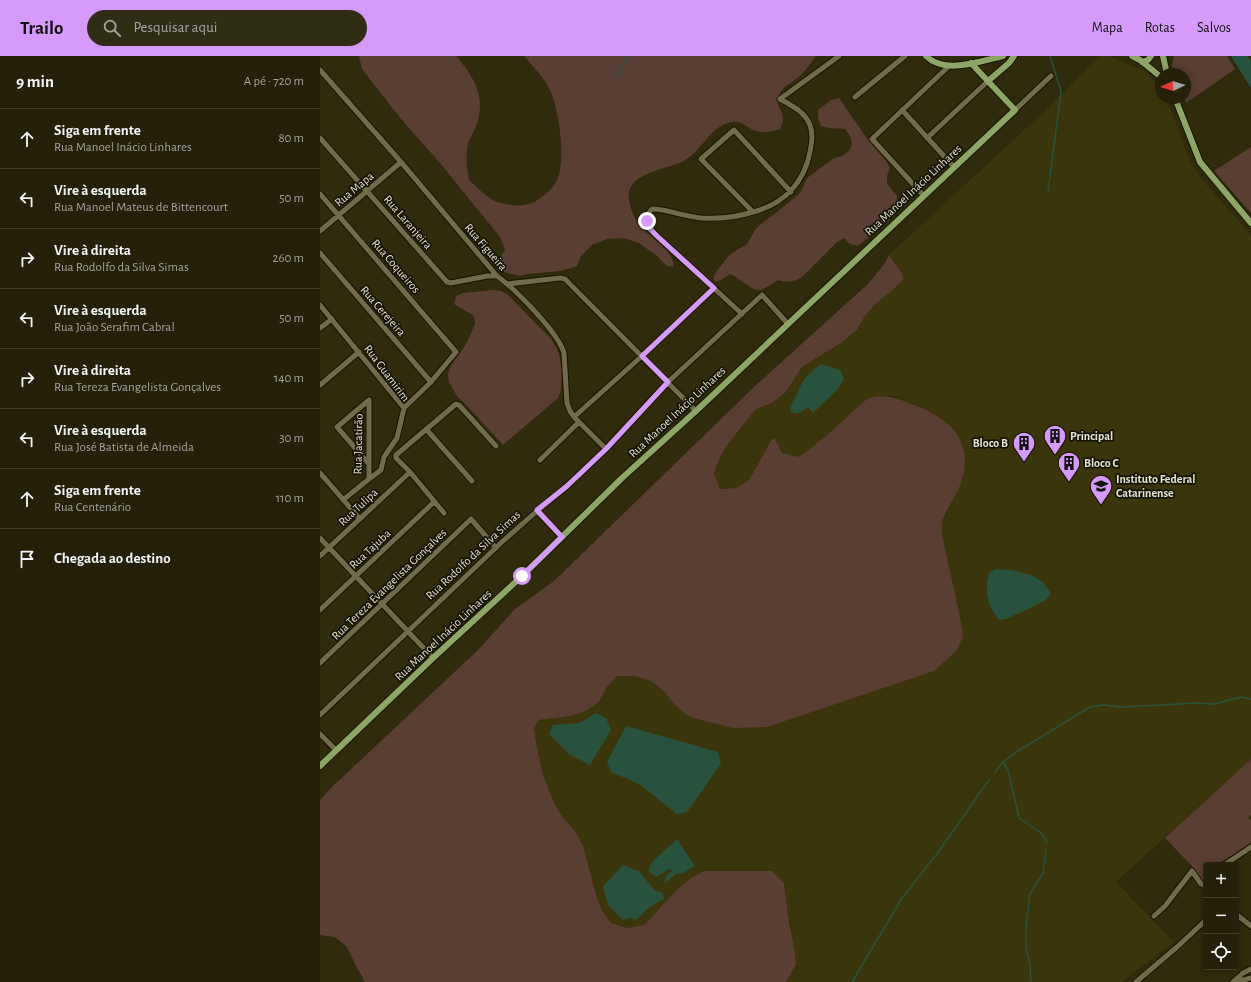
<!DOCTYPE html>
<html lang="pt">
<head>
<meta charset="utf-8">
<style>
  body { margin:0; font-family:"Alegreya Sans",sans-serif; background:#302d17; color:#f1f3f6 }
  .controls { position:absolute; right:12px; bottom:12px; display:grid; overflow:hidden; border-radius:4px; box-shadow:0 2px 10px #0003 }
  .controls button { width:36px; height:36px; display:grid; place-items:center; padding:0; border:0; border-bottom:1px solid #413e2a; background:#242009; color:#f1f3f6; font:20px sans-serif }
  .compass { position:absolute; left:835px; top:12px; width:36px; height:36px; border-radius:50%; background:#242009; box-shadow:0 2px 10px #0003; rotate:266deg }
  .stop { position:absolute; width:12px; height:12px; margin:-9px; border:3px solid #d69bfa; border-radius:50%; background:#fff }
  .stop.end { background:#d69bfa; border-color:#fff; box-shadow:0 1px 4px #0008 }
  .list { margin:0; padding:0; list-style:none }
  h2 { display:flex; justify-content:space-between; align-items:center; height:52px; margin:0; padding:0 16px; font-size:17px }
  h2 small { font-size:13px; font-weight:400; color:#a3a39c }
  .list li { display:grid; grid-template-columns:26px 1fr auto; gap:12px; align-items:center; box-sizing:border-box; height:60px; padding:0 16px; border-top:1px solid #413e2a }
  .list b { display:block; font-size:15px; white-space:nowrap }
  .list p { margin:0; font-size:13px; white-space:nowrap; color:#a3a39c }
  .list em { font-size:13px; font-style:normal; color:#a3a39c }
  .icon { flex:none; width:22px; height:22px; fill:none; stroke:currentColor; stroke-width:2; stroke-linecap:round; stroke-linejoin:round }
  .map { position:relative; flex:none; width:931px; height:926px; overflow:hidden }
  header { display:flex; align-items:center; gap:24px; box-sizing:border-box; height:56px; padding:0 20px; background:#d69bfa; color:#111 }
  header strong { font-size:19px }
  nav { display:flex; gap:22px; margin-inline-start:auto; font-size:14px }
  .search { width:280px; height:36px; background:#302d17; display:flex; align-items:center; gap:10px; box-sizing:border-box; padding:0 14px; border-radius:22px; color:#a3a39c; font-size:15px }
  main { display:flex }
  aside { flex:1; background:#242009 }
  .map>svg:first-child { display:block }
  .built { fill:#3b350c }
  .green { fill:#593e33 }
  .water { fill:#28523d }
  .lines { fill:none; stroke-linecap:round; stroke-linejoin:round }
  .stream { stroke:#28523d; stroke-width:1.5 }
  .minor-casing { stroke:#181300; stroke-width:7 }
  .major-casing { stroke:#181300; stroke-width:8 }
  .minor { stroke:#706c4b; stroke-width:5 }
  .major { stroke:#8da567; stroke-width:6 }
  .route { stroke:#d69bfa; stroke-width:5 }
  .labels { text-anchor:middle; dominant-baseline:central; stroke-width:3.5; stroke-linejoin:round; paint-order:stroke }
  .street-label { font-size:12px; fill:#e4e2d0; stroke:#161407 }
  .poi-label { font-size:12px; font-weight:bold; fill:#e4e2d0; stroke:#161407; text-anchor:start }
</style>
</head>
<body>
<header>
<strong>Trailo</strong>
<div class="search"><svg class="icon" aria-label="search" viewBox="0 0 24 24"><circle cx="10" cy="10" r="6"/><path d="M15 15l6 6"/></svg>Pesquisar aqui</div>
<nav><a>Mapa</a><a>Rotas</a><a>Salvos</a></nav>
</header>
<main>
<aside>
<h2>9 min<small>A pé · 720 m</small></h2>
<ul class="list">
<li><svg class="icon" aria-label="ahead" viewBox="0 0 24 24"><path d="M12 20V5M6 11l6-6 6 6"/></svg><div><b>Siga em frente</b><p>Rua Manoel Inácio Linhares</p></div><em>80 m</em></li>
<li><svg class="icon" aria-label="left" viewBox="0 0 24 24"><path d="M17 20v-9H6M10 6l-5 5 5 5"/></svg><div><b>Vire à esquerda</b><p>Rua Manoel Mateus de Bittencourt</p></div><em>50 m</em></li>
<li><svg class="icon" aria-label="right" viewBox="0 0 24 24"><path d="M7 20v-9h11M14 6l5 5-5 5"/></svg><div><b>Vire à direita</b><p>Rua Rodolfo da Silva Simas</p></div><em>260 m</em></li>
<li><svg class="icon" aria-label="left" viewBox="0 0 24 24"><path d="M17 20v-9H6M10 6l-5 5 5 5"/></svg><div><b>Vire à esquerda</b><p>Rua João Serafim Cabral</p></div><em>50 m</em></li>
<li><svg class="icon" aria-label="right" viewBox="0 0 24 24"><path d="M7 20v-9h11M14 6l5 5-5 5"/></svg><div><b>Vire à direita</b><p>Rua Tereza Evangelista Gonçalves</p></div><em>140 m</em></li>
<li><svg class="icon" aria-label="left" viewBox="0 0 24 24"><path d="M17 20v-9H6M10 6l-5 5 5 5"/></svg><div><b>Vire à esquerda</b><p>Rua José Batista de Almeida</p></div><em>30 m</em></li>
<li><svg class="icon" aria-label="ahead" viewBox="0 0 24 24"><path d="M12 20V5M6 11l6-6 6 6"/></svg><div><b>Siga em frente</b><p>Rua Centenário</p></div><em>110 m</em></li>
<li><svg class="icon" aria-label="arrive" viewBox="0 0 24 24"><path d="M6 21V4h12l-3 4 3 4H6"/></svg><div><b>Chegada ao destino</b></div></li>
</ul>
</aside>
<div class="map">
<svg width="931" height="926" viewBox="0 0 931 926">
  <rect width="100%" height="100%" fill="#302b0c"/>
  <path class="built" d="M 779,0 L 789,0 L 824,15 L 838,28 L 841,34 L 841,42 L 846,42 L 848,46 L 870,105 L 883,125 L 922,169 L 931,181 L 931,703 L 796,826 L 854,886 L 802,926 L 465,926 L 468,923 L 472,875 L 468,859 L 464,827 L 452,815 L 385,815 L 324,869 L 307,872 L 291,867 L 282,854 L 276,839 L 255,775 L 244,763 L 235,749 L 223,719 L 216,686 L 214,671 L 219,664 L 251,660 L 266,655 L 279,646 L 286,632 L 299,620 L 315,620 L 331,625 L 344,635 L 354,648 L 366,659 L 380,664 L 413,672 L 643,581 L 642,572 L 623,483 L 622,467 L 642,424 L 645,404 L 644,395 L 642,387 L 633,374 L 628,368 L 610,356 L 573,340 L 564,340 L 547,343 L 505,382 L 492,393 L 478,401 L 462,397 L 455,383 L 452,383 L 429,424 L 416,432 L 400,433 L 394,417 L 400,401 L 408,388 L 436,353 L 453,347 L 465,337 L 482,311 L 524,285 L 537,275 L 545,260 L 555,248 L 568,238 L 582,216 L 569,199 L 728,52 Z"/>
  <path class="green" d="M 39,0 L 136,0 C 154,20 167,43 156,70 C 154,76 150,81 148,87 C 145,99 147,112 149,124 C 156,130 167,142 175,145 C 188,150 205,152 216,145 C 224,140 231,134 236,126 C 247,107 239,53 230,34 C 224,21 213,11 204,0 L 496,0 C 491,7 486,14 480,20 C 473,26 461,31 458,41 C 454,52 469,56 460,73 C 452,76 444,77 436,75 C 427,72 422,64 411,66 C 390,70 381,97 362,106 C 346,113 305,118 309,142 C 310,152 314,162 320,170 C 328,180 357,197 353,211 L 347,210 L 337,200 L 319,187 L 304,182 L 287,183 L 272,189 L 261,200 L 257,210 L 241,215 L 207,218 L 200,220 L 184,216 L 175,208 L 185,194 L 180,181 L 120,107 L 81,63 L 52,26 L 42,13 Z
    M 854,0 L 907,0 L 915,13 L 866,47 L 864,42 L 865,18 L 855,18 L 852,9 Z
    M 519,42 L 546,81 L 566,105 L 570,112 L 567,120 L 567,128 L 577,140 L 577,157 L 538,190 L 530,188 L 524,182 L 517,186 L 481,222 C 472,226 467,227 458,224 C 453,227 447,232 441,234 C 432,236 420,222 410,218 L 401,224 L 395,226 L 393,222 L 396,216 L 406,203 L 412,197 L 427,188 L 435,174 L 441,168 L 457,156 L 480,137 L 487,122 L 514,102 L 522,100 L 529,95 L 532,88 L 530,80 L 525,73 L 509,72 L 501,70 L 498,62 L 498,54 L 511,44 Z
    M 931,91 L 931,157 L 894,115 Z
    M 569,199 L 582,217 L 583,224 L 568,238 L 555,248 L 545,260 L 537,274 L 524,285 L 482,311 L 465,337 L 452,347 L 436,353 L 408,388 L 400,401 L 394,417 L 400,433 L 416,432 L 429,424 L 452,383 L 455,383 L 462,397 L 478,401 C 504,385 523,363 547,343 C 566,336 581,344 599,351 C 636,366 656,392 639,432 C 635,441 623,459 622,468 C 621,480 626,494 628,507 C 633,529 638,550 642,572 L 643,581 L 636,595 L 614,615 L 447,671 L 413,672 L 380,664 L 366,659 L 354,648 L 344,635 L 331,625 L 315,620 L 298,620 L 286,632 L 279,646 L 266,655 L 251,660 L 219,664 L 214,672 L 216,686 L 223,719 L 235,749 L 244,763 L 255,775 L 263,790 L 276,839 L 282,854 L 291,867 L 307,872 L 324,869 L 357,834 L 371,822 L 385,815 L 452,815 L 464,827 L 468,859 L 474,892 L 476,908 L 468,923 L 465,926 L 45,926 L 36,910 L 27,891 L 15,881 L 0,879 L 0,744 L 12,731 L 159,593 L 195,553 L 234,525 L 435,330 L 549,227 L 565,207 Z
    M 173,234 L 181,235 L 188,239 L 232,284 L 236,291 L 239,298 L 242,314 L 241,334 L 238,342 L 183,389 L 151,354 L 137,340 L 129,326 L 128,318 L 131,309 L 141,296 L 148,284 L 155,268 L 154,260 L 134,248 L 136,240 L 143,237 Z
    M 931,703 L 931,759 L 928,762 L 931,764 L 931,787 L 898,809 L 886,809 L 886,826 L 883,826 L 871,809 L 845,782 Z"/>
  <path class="water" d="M 911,0 L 928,0 L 931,5 L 931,32 Z
    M 500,308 L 520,314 L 524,323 L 518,333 L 493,357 L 488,351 L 477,358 L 471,356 L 470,352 L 484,323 Z
    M 676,513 C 689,513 710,517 720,524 C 725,527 728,533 731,537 L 727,543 L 712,551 L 686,563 L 679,564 C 667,550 664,534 669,517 Z
    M 276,657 L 286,662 L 291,674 L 270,709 L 249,698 L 229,678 L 233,669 L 259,667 Z
    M 306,670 L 398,696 L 401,708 L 367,756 L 357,758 L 319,728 L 291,716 L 287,706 Z
    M 357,783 L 375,810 L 363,817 L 356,818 L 344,828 L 346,819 L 354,814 L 349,813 L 336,821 L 328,815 L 332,806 Z
    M 303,809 L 320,816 L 334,834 L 343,837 L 344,843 L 328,852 L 317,864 L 309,862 L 303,864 L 288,849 L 283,830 Z"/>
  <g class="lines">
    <path class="stream" d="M 298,21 L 308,0
      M 728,136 L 741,35 L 730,0
      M 683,706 L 688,714 L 699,762 L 721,777 L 727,786
      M 675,716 L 683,706 L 698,695 L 770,651 L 783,649 L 802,651 L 876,647 L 894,648 L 921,641 L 931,643
      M 532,926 L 582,842 L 616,799 L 669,724
      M 711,926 L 710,909 L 706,892 L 706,871 L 710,838 L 723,817 L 726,794"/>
    <g class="minor-casing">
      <path id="minor" d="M 0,14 L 81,106 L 177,220 C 195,233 238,276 244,297 L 247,347 L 250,355 L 254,361 L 286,393
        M 535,41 L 585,0
        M 582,54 L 634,111
        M 695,54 L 731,20
        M 0,82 L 127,226 L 131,227 L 167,220 L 177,220
        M 607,82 L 668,25
        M 0,138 L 136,296 L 111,326 L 84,352
        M 604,140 L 552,83 L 629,10
        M 433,156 L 381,103 L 414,74 L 471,136
        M 0,175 L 81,106
        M 0,197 L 111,326
        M 187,228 L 240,222 L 245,223 L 376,355
        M 0,249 L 84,352 L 77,382 L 64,401 L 61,414 L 49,423
        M 422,258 L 337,180 C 330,173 322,162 332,153 L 336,153 C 351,155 365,160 381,162 C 397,163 417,161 433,156 C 464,148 484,127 490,96 C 492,87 493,77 490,69 C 485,56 471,49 460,43 L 519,0
        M 0,272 L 12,263
        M 0,329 L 39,296
        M 49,344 L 17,371 L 49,408
        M 254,361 L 322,300 L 394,232
        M 106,373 L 152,425
        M 220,404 L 259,366
        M 0,417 L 40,463
        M 23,444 L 49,423 L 49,344
        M 217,455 L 242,481
        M 124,457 L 90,416 L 76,402 L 76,399 L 136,348 L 139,349 L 176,390
        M 0,482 L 113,602
        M 0,500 L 90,416
        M 0,554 L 114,446
        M 0,607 L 151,463 L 176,492
        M 0,659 L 183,485 L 217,455 L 247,430 L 286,393 L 348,326 L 442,239 L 468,268
        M 0,678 L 16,694
        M 904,809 L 931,791
        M 916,858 L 931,870
        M 834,860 L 845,850 L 872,815 L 881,828 L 886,830
        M 816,926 L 857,891 L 886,864
        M 913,926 L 923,917 L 931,913
        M 916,926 L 931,922"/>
    </g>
    <g class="major-casing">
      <path id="major" d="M 606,0 C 625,19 660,5 683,0
        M 812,0 L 820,4 L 841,21
        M 843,0 L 847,18
        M 822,6 L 828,4 L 831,0
        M 668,25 L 689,7 L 694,0
        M 855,42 L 880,106 L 931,167
        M 0,710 L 113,602 L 202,520 L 302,422 L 376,355 L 695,54 L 651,7"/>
    </g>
    <use href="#minor" class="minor"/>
    <use href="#major" class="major"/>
  </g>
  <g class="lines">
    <path class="route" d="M 202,520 L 242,481 L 217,454 L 247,430 L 286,393 L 348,326 L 322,300 L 394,232 L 337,180 L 329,172 L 327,165"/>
  </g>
  <defs>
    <g id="building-pin" transform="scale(1.15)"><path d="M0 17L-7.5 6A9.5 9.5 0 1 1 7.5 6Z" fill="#d69bfa" stroke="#161407"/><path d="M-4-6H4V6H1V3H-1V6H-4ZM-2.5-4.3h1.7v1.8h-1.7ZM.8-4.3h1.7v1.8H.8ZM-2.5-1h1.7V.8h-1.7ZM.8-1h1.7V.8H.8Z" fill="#111"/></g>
    <g id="university-pin" transform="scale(1.15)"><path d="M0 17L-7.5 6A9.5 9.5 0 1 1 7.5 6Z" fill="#d69bfa" stroke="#161407"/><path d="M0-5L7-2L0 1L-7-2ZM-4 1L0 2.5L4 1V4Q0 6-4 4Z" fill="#111"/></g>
  </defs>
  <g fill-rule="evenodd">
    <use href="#building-pin" x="735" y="380"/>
    <use href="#building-pin" x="704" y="387"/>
    <use href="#building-pin" x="749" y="407"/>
    <use href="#university-pin" x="781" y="430"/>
  </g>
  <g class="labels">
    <g class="street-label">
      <text transform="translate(34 133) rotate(-40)">Rua Mapa</text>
      <text transform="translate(593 134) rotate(-43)">Rua Manoel Inácio Linhares</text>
      <text transform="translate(88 166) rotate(49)">Rua Laranjeira</text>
      <text transform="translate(166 191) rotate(49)">Rua Figueira</text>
      <text transform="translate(76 210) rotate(49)">Rua Coqueiros</text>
      <text transform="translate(63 255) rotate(49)">Rua Cerejeira</text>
      <text transform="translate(67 317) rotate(53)">Rua Guamirim</text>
      <text transform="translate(357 356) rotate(-43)">Rua Manoel Inácio Linhares</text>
      <text transform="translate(38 388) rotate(-89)">Rua Jacatirão</text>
      <text transform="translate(38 451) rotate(-43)">Rua Tulipa</text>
      <text transform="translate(50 493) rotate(-43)">Rua Tajuba</text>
      <text transform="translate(153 499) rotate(-43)">Rua Rodolfo da Silva Simas</text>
      <text transform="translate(69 528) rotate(-44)">Rua Tereza Evangelista Gonçalves</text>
      <text transform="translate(123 579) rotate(-43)">Rua Manoel Inácio Linhares</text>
    </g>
    <g class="poi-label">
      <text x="750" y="380">Principal</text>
      <text x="688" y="387" text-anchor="end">Bloco B</text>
      <text x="764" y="407">Bloco C</text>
      <text x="796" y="423">Instituto Federal<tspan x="796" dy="14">Catarinense</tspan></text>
    </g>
  </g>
</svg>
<div class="controls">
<button>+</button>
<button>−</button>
<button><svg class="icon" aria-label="locate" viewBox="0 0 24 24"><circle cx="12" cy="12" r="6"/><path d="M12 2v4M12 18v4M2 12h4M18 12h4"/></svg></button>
</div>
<svg class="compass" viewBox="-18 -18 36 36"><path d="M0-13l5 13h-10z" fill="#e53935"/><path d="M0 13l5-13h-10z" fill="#a3a39c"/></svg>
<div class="stop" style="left:202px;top:520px"></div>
<div class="stop end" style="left:327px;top:165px"></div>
</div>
</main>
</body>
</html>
